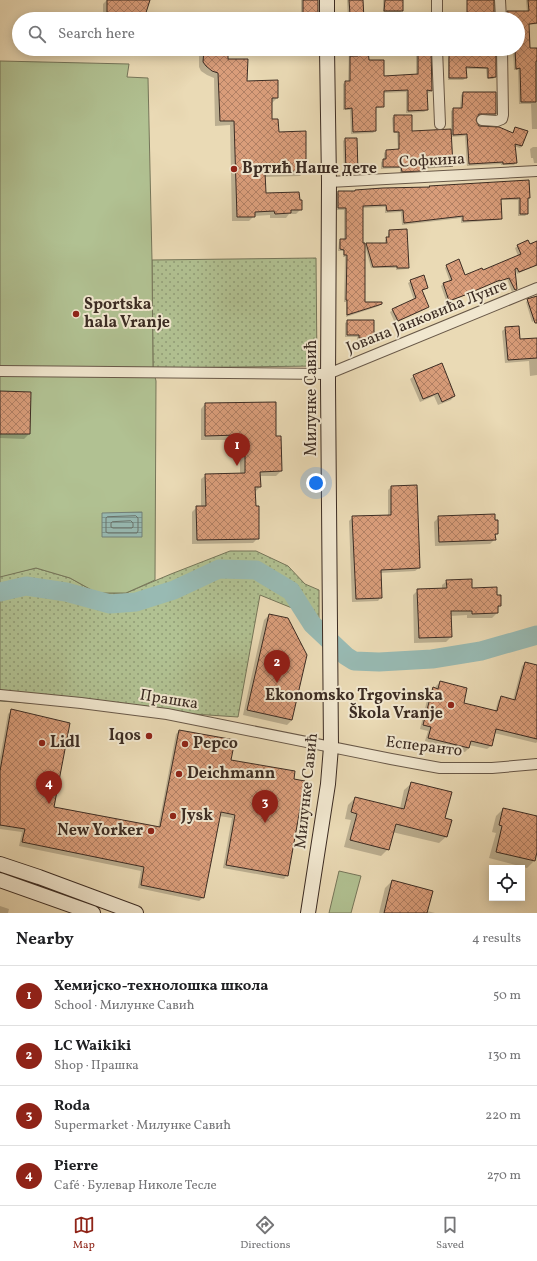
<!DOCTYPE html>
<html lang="en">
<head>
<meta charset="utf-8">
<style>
  body { margin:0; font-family:Vollkorn,serif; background:#f6f6f6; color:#202124 }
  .controls { position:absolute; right:12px; bottom:12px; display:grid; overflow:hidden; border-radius:0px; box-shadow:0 2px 10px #0003 }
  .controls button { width:36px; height:36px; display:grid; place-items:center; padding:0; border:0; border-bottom:1px solid #e0e0e0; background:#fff; color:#202124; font:20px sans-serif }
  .you { position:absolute; left:316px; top:483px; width:14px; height:14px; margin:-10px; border:3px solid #fff; border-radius:50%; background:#1a73e8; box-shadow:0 0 0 6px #1a73e833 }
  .badge { display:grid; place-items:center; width:26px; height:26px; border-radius:50%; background:#8f2418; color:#fff; font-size:13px; font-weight:700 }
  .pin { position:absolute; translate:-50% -33px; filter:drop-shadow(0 1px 2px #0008) }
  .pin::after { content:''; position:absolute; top:21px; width:14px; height:12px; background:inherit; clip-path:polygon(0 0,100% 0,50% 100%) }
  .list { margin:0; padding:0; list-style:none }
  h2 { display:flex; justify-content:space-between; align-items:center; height:52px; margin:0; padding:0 16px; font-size:17px }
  h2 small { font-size:13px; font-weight:400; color:#757577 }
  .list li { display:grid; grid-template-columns:26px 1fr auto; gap:12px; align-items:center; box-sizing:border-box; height:60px; padding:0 16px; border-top:1px solid #e0e0e0 }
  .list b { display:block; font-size:15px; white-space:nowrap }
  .list p { margin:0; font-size:13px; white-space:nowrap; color:#757577 }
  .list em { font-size:13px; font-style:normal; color:#757577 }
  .icon { flex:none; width:22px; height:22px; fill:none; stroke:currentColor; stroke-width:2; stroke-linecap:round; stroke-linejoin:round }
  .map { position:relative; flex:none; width:537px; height:913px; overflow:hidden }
  .search { position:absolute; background:#fff; box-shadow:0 2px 10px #0003; left:12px; right:12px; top:12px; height:44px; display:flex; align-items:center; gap:10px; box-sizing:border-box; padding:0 14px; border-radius:22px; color:#757577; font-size:15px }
  .sheet { height:292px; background:#fff }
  nav { display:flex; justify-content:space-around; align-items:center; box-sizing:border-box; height:56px; border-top:1px solid #e0e0e0; background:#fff; font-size:11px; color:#757577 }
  nav a { display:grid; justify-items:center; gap:2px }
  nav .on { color:#8f2418 }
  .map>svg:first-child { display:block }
  .grass { fill:url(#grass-dots); stroke:#76765a }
  .pitch { fill:#b1c192; stroke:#76765a }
  .water { fill:url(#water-rules); stroke:#738179 }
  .shadow { fill:#0003 }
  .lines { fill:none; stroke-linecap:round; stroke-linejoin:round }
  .shore { stroke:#6a736b; stroke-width:1 }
  .river { stroke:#98bab3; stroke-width:19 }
  .building { fill:url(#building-cross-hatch); stroke:#3c2c23 }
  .street-casing { stroke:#685848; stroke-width:12 }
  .secondary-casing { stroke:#3c2c23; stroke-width:16 }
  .street { stroke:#f1e7cf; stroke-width:10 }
  .secondary { stroke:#f1e7cf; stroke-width:14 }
  .poi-dot { fill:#8f2418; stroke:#f1e7cf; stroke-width:1.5 }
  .labels { text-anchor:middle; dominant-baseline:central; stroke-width:4; stroke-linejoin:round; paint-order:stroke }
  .street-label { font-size:16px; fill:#3c2c23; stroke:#f1e7cf }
  .poi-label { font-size:16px; font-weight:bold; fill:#3c2c23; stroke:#f1e7cf; text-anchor:start }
</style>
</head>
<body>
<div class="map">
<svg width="537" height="913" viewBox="0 0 537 913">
  <defs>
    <pattern id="grass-dots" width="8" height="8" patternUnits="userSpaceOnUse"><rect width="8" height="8" fill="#b1c192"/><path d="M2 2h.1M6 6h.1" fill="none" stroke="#919d77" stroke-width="1.8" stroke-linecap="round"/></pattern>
    <pattern id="water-rules" width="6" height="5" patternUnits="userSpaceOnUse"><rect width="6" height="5" fill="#98bab3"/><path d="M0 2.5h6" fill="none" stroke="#7d9791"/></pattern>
    <pattern id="building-cross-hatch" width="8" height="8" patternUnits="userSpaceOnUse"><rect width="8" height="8" fill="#d99d7a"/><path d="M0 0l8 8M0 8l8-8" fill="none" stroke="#b18064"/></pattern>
  </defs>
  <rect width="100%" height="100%" fill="#eadab5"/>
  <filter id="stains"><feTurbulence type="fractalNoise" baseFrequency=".005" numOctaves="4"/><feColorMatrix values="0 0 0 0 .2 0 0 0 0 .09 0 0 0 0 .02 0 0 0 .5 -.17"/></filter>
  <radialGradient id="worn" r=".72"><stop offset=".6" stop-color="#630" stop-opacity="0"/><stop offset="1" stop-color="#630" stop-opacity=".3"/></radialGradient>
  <path class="grass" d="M 316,258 L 317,366 L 153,368 L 152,260 Z
    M 230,551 L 256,551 L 288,566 L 305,584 L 319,590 L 319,619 L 260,595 L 238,717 L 0,701 L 0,577 L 1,576 L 36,568 L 70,578 L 97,593 L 126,593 L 171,574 Z"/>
  <path class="pitch" d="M 0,61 L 129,64 L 127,77 L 148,78 L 152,260 L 153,368 L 156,381 L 155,580 L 126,593 L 97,593 L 70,578 L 36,568 L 0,577 Z
    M 339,871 L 361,876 L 351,913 L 329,913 Z"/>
  <path class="water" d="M 142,512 L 142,537 L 102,537 L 102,513 Z"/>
  <path class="shadow" d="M 107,0 L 149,0 L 143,19 L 103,19 L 103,4 Z
    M 301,0 L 318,0 L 318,15 L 315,18 L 301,17 Z
    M 347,0 L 362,0 L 362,19 L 348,19 Z
    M 383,0 L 402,0 L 402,10 L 400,13 L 383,12 Z
    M 526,0 L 537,0 L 537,24 L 528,25 L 529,49 L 537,49 L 537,129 L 532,129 L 531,104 L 519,104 L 518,70 L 514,70 L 513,49 L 518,49 L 518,19 L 505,19 L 505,14 L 508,12 L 527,12 Z
    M 468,12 L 494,19 L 451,19 L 453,17 L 466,17 L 466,15 Z
    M 418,16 L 427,16 L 427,19 L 416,19 Z
    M 215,17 L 228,18 L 228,19 L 213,19 Z
    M 94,49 L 130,49 L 127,52 L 94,52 Z
    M 197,49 L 227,49 L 227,60 L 246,82 L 277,98 L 272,103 L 271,103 L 271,120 L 278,133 L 305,171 L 300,176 L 264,177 L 265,194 L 301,209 L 296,214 L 289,214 L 286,218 L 270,218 L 270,215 L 254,216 L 249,221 L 232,221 L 230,125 L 215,126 L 214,78 L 207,75 L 201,71 L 199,67 L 199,54 L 197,54 Z
    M 349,49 L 367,49 L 368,61 L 383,77 L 416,75 L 416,51 L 418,49 L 430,49 L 431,91 L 429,93 L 426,92 L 427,110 L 424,112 L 406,113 L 406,92 L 383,93 L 383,106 L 381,108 L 375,108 L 375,131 L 373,133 L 351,134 L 350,110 L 343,110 L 343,84 L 345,82 L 348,82 Z
    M 383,49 L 401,49 L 401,52 L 399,54 L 383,54 Z
    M 471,49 L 488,49 L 488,56 L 495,77 L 493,79 L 487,79 L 486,69 L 465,69 L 466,78 L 463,80 L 448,80 L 448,58 L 450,56 L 471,55 Z
    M 463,93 L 495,114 L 493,116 L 476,116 L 475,123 L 481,127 L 512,133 L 516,128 L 522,146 L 520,148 L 514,146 L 516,162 L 514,165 L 501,165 L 501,164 L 467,166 L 465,136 L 450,137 L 452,165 L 450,167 L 421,169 L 419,172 L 400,173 L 400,168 L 381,169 L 381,162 L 384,160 L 384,153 L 386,151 L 398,150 L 397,133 L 393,133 L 392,118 L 394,116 L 411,132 L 451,130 L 451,111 L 454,109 L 460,109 L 461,95 Z
    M 345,139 L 357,171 L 355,173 L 344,174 L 343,141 Z
    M 533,147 L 537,147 L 537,163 L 534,163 L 533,158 L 531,158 L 530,149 Z
    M 338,192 L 529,197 L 527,199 L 527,214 L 525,216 L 518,216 L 518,200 L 500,200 L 501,218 L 499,220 L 461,223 L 461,218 L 402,225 L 401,212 L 385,213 L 385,207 L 362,208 L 362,244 L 364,246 L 366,244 L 385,244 L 385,240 L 388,238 L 388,233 L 390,231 L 408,268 L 406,269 L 396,270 L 396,268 L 371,268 L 365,246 L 364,303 L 381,303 L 379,306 L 346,317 L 346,302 L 344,302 L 345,257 L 343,257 L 343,251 L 338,251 L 339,242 L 341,240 L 344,240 L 344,210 L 336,210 L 336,194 Z
    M 518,246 L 537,256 L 537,265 L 517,274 L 515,268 L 516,289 L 513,291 L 512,292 L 507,279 L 498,283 L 497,281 L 447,303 L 441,286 L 443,284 L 450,282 L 445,268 L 447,265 L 464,276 L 482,271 L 518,256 L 515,248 Z
    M 411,281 L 427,288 L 421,291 L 428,307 L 426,309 L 395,323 L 390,312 L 393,310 L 414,300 L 408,283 Z
    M 537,297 L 537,320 L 532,322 L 526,302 L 528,300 Z
    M 348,321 L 373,338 L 371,340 L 357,340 L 357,337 L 345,337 L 345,323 Z
    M 506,328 L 519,340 L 537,339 L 537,375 L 530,376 L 529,361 L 505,363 L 502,331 Z
    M 414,376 L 454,396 L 451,400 L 438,405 L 434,396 L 420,402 L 410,379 Z
    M 0,392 L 29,434 L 24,439 L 0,438 Z
    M 205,404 L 275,437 L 281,471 L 276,476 L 259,476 L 260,487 L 255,492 L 255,507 L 258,538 L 253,543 L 192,544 L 192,512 L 197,507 L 201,507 L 201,479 L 206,475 L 240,474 L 240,460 L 234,461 L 233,440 L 201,440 L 201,409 Z
    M 391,487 L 419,568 L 415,571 L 380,573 L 381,597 L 378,601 L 352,602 L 349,521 L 353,517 L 388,516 L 388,490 Z
    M 439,517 L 497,534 L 494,537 L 495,539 L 490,544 L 435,546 L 434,522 Z
    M 447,581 L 496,596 L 500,606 L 497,609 L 497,613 L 492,618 L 467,618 L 467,615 L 450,616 L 451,637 L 446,642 L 414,643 L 413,595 L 418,590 L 442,589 L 442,585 Z
    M 269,615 L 306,655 L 292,720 L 287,725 L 243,715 L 264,620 Z
    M 525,663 L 537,666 L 537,742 L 536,743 L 494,733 L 491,746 L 487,749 L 469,745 L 469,748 L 465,752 L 425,741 L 428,731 L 420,729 L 429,692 L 433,689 L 435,689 L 436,686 L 440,682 L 462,704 L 495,712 L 498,701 L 501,697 L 513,700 L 522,666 Z
    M 12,710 L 52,808 L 158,828 L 176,734 L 179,731 L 230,761 L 287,875 L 284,879 L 223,868 L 232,818 L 219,816 L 203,898 L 199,901 L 138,888 L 141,871 L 19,846 L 22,832 L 0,829 L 0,758 L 8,714 Z
    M 412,783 L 444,819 L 447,836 L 439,843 L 392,832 L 388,849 L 381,856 L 344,847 L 351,820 L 345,819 L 348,805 L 355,798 L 400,809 L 404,790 Z
    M 503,809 L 537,817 L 537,848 L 534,861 L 527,868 L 489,858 L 496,833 L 492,832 L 496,816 Z
    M 392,881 L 427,911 L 435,913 L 379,913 L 385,888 Z
    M 0,906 L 9,909 L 8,913 L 9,913 L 0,913 Z"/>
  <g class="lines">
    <path class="shore" d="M 136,516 L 138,518 L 138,531 L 137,533 L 108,533 L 106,532 L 106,518 L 107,517 Z
      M 131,521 L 133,523 L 133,527 L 132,528 L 113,528 L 111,527 L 111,523 L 112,522 Z"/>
    <path class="river" d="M 0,592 L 26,586 L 66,592 L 110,604 L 136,602 L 174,590 L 219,569 L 256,570 L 291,591 L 312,624 L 346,656 L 354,661 L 379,662 L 432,659 L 481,651 L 537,635"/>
  </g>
  <path class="building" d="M 107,0 L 150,0 L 144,19 L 107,19 Z
    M 303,0 L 318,0 L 318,16 L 303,16 Z
    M 349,0 L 363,0 L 364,19 L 355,19 L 355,13 L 350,14 Z
    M 385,0 L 403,0 L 403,11 L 384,11 Z
    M 467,0 L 494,0 L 494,19 L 467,19 Z
    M 528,0 L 537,0 L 537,23 L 529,24 L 530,48 L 537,48 L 537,61 L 536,61 L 536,102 L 521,102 L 520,68 L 516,69 L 515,49 L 518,49 L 518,19 L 507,19 L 507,11 L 529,11 Z
    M 204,49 L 228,49 L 228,59 L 248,59 L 247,81 L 278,80 L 278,98 L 272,98 L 272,119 L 278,119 L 279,132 L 306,131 L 306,171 L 265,172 L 266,193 L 299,192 L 300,200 L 302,200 L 302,210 L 291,210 L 291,213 L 275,214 L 274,211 L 255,212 L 255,217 L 237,217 L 234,121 L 220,121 L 218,73 L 212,71 L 206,66 L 203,62 Z
    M 358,49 L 368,49 L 369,60 L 384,60 L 384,76 L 418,74 L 418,49 L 431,49 L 432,90 L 432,91 L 427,90 L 428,110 L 408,111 L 408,90 L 384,91 L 384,107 L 376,107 L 376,131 L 353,132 L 352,108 L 345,109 L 345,81 L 350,81 L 350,56 L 358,56 Z
    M 473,49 L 489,49 L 489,55 L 496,55 L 496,77 L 488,78 L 488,68 L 466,67 L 467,78 L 449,78 L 449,55 L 473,54 Z
    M 463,92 L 496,92 L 496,114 L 479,114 L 476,120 L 479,126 L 499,127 L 513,133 L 515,127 L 528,131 L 522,146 L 515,144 L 517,163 L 503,164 L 503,162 L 469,164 L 467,134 L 453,135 L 453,108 L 462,108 Z
    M 394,115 L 412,115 L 412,131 L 451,129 L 453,166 L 422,167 L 422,171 L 402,172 L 401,167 L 383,167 L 383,159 L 386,159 L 386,150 L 399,149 L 399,132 L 394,132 Z
    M 345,138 L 357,138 L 358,172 L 346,172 Z
    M 529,180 L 530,198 L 528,198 L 528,214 L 520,214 L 520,198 L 501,199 L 502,219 L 463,221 L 463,216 L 404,223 L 403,210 L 387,211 L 386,205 L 363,206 L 363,243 L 365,243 L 365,302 L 382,302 L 382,304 L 347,315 L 347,300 L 346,300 L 347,255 L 344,255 L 344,250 L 340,249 L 340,239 L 346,239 L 346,208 L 338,208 L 338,191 L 355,191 L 355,190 L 383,188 L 430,187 L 429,186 Z
    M 407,229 L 409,268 L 397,268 L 397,266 L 373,267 L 366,243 L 387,243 L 386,237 L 389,237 L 389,230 Z
    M 528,240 L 530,244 L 537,241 L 537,265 L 519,272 L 517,268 L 515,269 L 517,289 L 515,290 L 509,278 L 500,281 L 500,280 L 465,295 L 449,301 L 443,283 L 452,280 L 446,265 L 459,259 L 465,275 L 482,268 L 483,270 L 521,254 L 517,245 Z
    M 424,275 L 428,288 L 422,290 L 429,307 L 398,321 L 392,309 L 416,298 L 410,280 Z
    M 537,296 L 537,323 L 535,323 L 527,299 Z
    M 347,320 L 374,320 L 374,339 L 359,338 L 359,335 L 347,335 Z
    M 519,326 L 520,339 L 537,338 L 537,358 L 508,360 L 505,327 Z
    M 442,363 L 455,396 L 442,402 L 438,393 L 423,399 L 413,375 Z
    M 0,391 L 31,392 L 30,434 L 0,434 Z
    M 276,402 L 276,436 L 281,436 L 282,471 L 260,472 L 261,487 L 255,487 L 256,506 L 259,506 L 259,539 L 197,540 L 196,506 L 206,506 L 205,474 L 245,473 L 245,456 L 238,456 L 238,435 L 205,436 L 205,403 Z
    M 417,485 L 420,568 L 381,570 L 382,598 L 356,599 L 352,516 L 391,515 L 391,486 Z
    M 495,514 L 495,520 L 498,520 L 498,534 L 495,534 L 496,540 L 439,542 L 438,516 Z
    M 472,579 L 472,588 L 497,587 L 497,595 L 501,595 L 501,606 L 498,606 L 498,613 L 472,614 L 472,611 L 451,611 L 452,637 L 419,638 L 417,589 L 447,588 L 446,580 Z
    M 269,614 L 288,618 L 307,655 L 292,720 L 247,710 Z
    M 525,662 L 537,665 L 537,739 L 496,729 L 492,746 L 471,741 L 469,748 L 428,738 L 431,727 L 423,725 L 433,687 L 438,689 L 440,681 L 467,688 L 464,703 L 497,711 L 501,696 L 515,700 Z
    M 11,709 L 70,723 L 54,807 L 160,827 L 179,730 L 235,740 L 231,760 L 295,771 L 294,779 L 305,781 L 288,876 L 226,865 L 235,815 L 221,812 L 204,898 L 141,885 L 144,867 L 22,842 L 25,829 L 0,825 L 0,771 Z
    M 411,782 L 452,792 L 445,818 L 452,820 L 447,837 L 396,824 L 389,850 L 350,840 L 357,814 L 351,812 L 355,797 L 404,809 Z
    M 503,808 L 537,816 L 537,852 L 535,861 L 496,852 L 502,826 L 499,825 Z
    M 392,880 L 433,891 L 427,913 L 384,913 Z"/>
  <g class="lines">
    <g class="street-casing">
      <path id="street" d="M 500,0 L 501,19
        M 437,19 L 437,0
        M 437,49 L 440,124
        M 482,120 L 497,121 L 502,119 L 503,115 L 502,49
        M 329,182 L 537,171
        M 0,371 L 328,374 L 537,288
        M 0,695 L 81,703 L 167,714 L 391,759 L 440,768 L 492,768 L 537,764"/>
    </g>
    <g class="secondary-casing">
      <path id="secondary" d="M 327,0 L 327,19
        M 0,864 L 39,877 L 136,913
        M 0,880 L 93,913
        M 308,913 L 328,784 L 331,747 L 328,384 L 329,182 L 327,49"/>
    </g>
    <use href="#street" class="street"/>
    <use href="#secondary" class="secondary"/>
  </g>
  <g class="poi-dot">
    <circle cx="234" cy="169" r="4"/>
    <circle cx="76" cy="314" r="4"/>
    <circle cx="451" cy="705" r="4"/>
    <circle cx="149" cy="736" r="4"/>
    <circle cx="42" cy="743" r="4"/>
    <circle cx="185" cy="744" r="4"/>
    <circle cx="179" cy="774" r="4"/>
    <circle cx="173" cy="816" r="4"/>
    <circle cx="151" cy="831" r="4"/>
  </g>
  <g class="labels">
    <g class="street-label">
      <text transform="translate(432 161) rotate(-3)">Софкина</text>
      <text transform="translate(427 317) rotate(-22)">Јована Јанковића Лунге</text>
      <text transform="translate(312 398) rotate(-90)">Милунке Савић</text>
      <text transform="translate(169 700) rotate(9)">Прашка</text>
      <text transform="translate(424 747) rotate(7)">Есперанто</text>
      <text transform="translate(307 791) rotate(-84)">Милунке Савић</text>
    </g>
    <g class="poi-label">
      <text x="242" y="169">Вртић Наше дете</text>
      <text x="84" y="305">Sportska<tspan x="84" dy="18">hala Vranje</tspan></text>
      <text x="443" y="696" text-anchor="end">Ekonomsko Trgovinska<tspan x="443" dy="18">Škola Vranje</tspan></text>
      <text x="141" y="736" text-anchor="end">Iqos</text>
      <text x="50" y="743">Lidl</text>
      <text x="193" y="744">Pepco</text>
      <text x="187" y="774">Deichmann</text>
      <text x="181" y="816">Jysk</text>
      <text x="143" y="831" text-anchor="end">New Yorker</text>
    </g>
  </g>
  <rect width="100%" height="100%" filter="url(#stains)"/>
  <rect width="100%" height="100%" fill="url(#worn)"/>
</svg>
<div class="controls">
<button><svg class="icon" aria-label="locate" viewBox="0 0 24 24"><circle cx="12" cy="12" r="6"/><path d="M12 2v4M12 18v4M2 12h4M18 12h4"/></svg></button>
</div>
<div class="you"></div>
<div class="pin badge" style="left:237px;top:466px">1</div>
<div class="pin badge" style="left:277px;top:683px">2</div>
<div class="pin badge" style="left:265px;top:823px">3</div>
<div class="pin badge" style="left:49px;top:804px">4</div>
<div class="search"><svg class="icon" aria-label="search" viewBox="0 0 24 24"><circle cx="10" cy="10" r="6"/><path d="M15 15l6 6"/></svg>Search here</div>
</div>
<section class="sheet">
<h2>Nearby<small>4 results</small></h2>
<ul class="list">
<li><span class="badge">1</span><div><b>Хемијско-технолошка школа</b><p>School · Милунке Савић</p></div><em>50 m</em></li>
<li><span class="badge">2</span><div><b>LC Waikiki</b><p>Shop · Прашка</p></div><em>130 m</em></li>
<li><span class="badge">3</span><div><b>Roda</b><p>Supermarket · Милунке Савић</p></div><em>220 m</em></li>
<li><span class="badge">4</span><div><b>Pierre</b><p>Café · Булевар Николе Тесле</p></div><em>270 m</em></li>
</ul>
</section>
<nav>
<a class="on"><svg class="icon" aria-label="map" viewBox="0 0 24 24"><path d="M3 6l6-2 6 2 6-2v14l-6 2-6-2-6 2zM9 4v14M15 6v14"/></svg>Map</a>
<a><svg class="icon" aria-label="directions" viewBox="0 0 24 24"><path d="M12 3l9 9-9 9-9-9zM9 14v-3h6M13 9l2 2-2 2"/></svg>Directions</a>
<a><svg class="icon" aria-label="saved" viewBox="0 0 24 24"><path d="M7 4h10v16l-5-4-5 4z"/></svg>Saved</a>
</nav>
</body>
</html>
